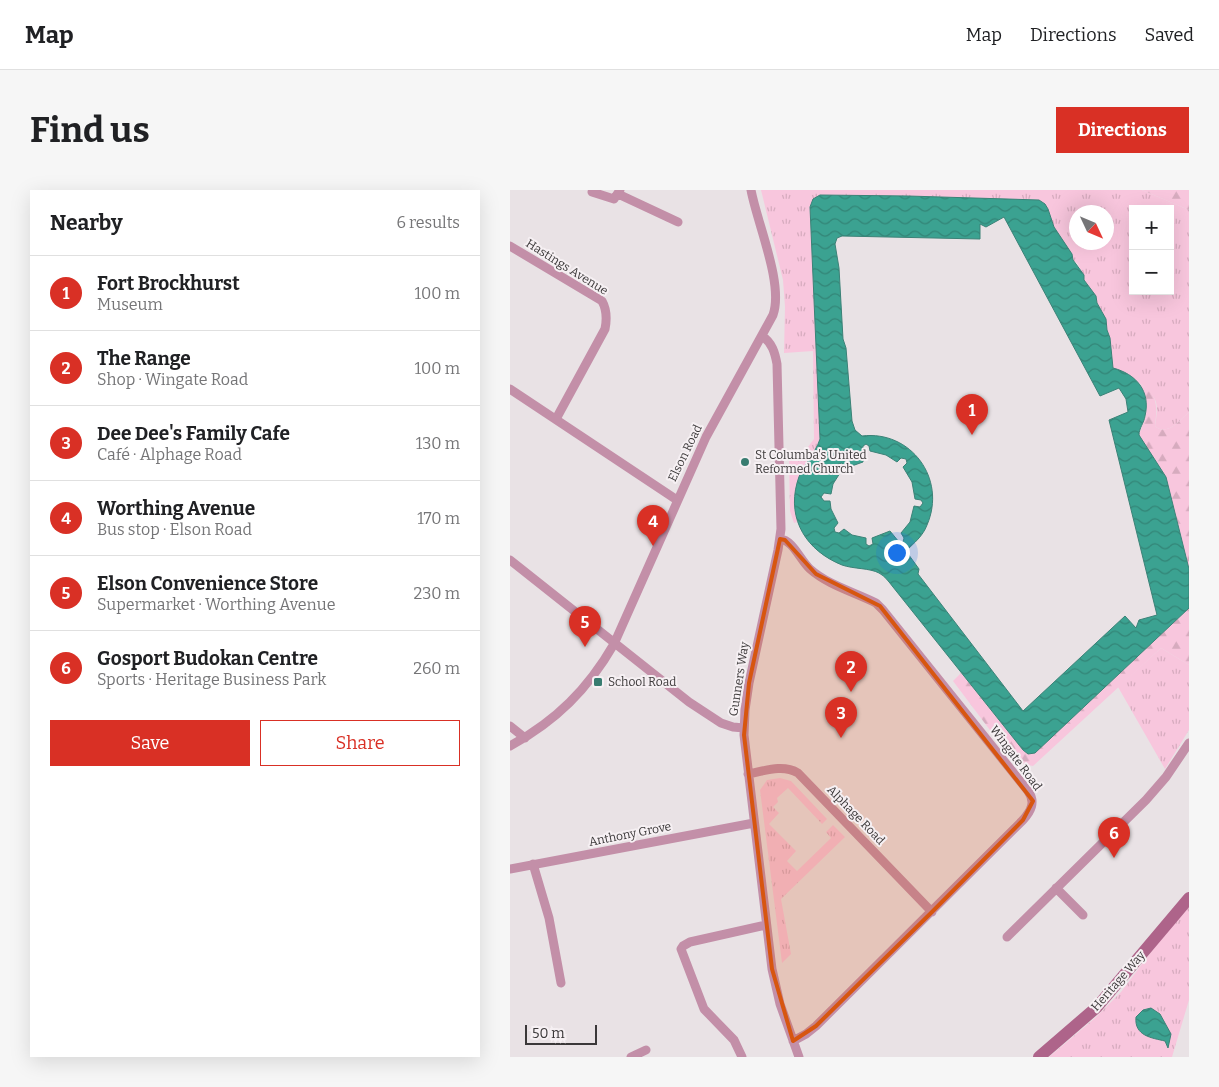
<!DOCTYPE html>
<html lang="en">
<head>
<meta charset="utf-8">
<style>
  body { margin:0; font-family:Bitter,serif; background:#f6f6f6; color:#202124 }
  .controls { position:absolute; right:15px; top:15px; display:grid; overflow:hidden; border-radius:0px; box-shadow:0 5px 20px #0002 }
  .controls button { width:45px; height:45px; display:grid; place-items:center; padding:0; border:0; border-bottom:1px solid #e0e0e0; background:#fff; color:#202124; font:25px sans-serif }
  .compass { position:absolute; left:559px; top:15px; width:45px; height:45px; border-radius:50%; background:#fff; box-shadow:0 5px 20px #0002; rotate:134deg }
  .scale { position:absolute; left:15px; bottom:12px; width:72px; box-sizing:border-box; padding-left:5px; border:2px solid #3b3839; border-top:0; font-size:14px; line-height:18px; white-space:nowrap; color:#3b3839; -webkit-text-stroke:4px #f6f0f3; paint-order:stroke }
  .you { position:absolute; left:386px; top:362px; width:18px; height:18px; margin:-12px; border:4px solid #fff; border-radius:50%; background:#1a73e8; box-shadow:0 0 0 8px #1a73e833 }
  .badge { display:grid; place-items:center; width:32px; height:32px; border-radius:50%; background:#d93025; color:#fff; font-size:16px; font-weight:700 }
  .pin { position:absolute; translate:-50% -41px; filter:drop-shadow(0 1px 2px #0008) }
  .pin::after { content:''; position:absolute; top:26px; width:18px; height:15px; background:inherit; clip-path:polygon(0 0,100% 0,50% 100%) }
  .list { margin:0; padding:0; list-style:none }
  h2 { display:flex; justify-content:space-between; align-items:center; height:65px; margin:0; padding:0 20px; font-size:21px }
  h2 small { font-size:16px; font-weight:400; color:#757577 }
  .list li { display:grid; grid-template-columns:32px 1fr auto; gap:15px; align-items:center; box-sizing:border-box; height:75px; padding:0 20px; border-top:1px solid #e0e0e0 }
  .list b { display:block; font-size:19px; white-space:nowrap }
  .list p { margin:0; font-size:16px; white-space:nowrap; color:#757577 }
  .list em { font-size:16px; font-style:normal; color:#757577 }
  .actions { display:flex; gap:10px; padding:15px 20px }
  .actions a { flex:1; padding:11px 0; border:1px solid #d93025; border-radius:0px; text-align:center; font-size:18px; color:#d93025 }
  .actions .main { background:#d93025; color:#fff }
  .map { position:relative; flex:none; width:679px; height:867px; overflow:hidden; border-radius:0px }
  header { display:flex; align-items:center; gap:30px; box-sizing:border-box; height:70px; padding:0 25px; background:#fff; border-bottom:1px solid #e0e0e0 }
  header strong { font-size:24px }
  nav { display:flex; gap:28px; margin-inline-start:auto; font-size:18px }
  .intro { display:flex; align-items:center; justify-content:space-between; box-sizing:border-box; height:120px; padding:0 30px }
  h1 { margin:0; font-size:35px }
  .button { padding:12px 22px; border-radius:0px; background:#d93025; color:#fff; font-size:18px; font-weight:700 }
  main { display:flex; gap:30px; padding:0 30px }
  aside { flex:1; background:#fff; border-radius:0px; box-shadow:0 5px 20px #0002 }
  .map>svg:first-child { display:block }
  .grass { fill:url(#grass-tufts); fill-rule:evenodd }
  .forest { fill:url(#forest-firs) }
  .water { fill:url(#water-waves); stroke:#3b8277; fill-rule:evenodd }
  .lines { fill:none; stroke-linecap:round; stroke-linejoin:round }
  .street { stroke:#c38fa8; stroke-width:9 }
  .secondary { stroke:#ae648a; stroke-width:12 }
  .marked { fill:#d75610; fill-opacity:0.2; stroke:#d75610; stroke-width:4; stroke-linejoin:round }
  .poi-dot { fill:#387c70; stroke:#f6f0f3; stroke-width:2 }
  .labels { text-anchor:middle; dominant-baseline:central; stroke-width:4; stroke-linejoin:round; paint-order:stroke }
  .street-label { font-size:12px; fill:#3b3839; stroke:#f6f0f3 }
  .poi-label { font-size:12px; fill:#3b3839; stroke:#f6f0f3; text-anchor:start }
</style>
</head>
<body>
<header>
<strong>Map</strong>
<nav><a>Map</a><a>Directions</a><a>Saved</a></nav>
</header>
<div class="intro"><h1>Find us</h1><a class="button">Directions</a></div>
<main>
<aside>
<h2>Nearby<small>6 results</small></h2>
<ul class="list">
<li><span class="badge">1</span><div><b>Fort Brockhurst</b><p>Museum</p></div><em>100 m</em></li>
<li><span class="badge">2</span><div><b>The Range</b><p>Shop · Wingate Road</p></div><em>100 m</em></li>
<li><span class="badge">3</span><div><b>Dee Dee's Family Cafe</b><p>Café · Alphage Road</p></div><em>130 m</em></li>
<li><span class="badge">4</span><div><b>Worthing Avenue</b><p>Bus stop · Elson Road</p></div><em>170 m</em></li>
<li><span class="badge">5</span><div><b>Elson Convenience Store</b><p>Supermarket · Worthing Avenue</p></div><em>230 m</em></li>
<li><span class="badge">6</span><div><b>Gosport Budokan Centre</b><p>Sports · Heritage Business Park</p></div><em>260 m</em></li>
</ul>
<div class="actions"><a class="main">Save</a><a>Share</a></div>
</aside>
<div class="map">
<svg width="679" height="867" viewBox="0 0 679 867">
  <defs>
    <pattern id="grass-tufts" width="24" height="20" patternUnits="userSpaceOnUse" patternTransform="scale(1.25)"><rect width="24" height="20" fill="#f8c6dd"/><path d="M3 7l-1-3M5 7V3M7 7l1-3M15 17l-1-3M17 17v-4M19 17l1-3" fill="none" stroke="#d6abbe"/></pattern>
    <pattern id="forest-firs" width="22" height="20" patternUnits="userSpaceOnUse" patternTransform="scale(1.25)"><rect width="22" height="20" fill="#f8c6dd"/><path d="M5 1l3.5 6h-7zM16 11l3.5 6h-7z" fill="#d6abbe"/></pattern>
    <pattern id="water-waves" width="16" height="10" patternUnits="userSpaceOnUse" patternTransform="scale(1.25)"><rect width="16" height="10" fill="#3ba291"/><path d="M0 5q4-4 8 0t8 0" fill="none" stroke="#338577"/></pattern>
  </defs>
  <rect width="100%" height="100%" fill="#e9e2e5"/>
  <path class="grass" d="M 251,0 L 632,0 L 679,20 L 679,222 C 670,230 657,247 645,236 C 646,229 648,219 646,212 C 643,200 615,181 603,179 L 600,148 L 597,140 L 596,129 L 587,113 L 586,106 L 574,90 L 568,74 L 563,70 L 562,64 L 544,37 L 538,19 L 529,10 L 398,6 L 310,5 L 300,17 L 310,249 L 307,256 L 292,280 L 286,294 L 284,317 L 287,332 L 284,333 L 280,321 L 279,270 L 283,266 L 292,265 L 304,249 L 303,161 L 274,163 L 275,117 L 273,90 ZM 623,19 L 660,19 L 660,101 L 623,101 ZM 566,22 L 596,22 L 596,52 L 566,52 Z
    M 651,458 L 679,475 L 679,540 L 655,579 L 608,497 Z
    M 270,588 L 281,591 L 317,629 L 312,634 L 278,598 L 267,608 L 268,612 L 263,617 L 269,623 L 259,634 L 286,661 L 277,671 L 287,681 L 321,648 L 316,642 L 323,635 L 335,647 L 271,709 L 281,764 L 272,773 L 250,600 L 257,590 Z
    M 679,717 L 679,810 L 662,867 L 539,867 L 585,828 L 611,802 L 650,750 Z"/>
  <path class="forest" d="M 632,0 L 679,0 L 679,20 Z
    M 630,194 C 649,205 647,217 645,236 C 657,247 670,230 679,222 L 679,379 L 656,287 L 629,245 L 636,225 L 637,214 Z
    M 679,418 L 679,475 L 651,458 L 523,576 L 504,572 L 443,491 L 451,483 L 513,560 L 525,563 Z"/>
  <path class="water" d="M 310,5 L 398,6 L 529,10 L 535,14 L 538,19 L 544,37 L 562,64 L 563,70 L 574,85 L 574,90 L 586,106 L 587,113 L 596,129 L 597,140 L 600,148 L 603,178 C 626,184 641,201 635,226 C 634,233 629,238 629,245 L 656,287 L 679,379 L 679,418 L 525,563 L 518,564 L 513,560 L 383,397 C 379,392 375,386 369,383 C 360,378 343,379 332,375 C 297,361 277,330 287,293 C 291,276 305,265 310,249 L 300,17 L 303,9 ZM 494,27 L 590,206 L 609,198 L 616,209 L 618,222 L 599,230 L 647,425 L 629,430 L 626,438 L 615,426 L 513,521 L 408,384 L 409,379 L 396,361 C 404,353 413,346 417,335 C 437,289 401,240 352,246 L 345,240 L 342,231 L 336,158 L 333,149 L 329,78 L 325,54 L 327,48 L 332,46 L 470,49 L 470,34 L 476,37 ZM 356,254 L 359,256 L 360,261 L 376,265 L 387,272 L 391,268 L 396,269 L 397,273 L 393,277 L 402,292 L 405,309 L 411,310 L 413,313 L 410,317 L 404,316 L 400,332 L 391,343 L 394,348 L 393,352 L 389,352 L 380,341 L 362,348 L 363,354 L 359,356 L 356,354 L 356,348 L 342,345 L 334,339 L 329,343 L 325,342 L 324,338 L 328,333 L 321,319 L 320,311 L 314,311 L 311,307 L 314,303 L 321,304 L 323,294 L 330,283 L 327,278 L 328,274 L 332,273 L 336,278 L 353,272 L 353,256 Z
    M 641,818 L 650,824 L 661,844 L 658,858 L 655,851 C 642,848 624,846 626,827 L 633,820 Z"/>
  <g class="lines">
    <path class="street" d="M 82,2 L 104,9 L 110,0
      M 108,4 L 168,32
      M 0,56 L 92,111 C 97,120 97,129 95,139 L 46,229
      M 252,146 C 262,152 265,163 267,174 L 271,339 L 268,360 L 239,493 L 235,520 L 234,545 L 262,779 L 270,814 L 289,867
      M 0,199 L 167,310
      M 270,349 C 283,350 290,370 300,379 C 318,395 344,402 366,413 L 373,420 L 518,601 C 526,612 521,621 513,630 L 306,836 L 296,844 L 283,851
      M 0,370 L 179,512 L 211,533 L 223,537 L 234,538
      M 0,536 L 15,548
      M 0,556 C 46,531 78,499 104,454 L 196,247 L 263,125 C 274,94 247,33 241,0
      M 238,584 C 254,581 273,574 288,583 L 422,722
      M 23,674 L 39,728 L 51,793
      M 0,679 L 244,633
      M 546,698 L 573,725
      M 497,747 L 636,610 L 656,587 L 679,553
      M 121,867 L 136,860
      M 232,867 L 224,850 L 194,819 L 171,759 L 173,756 L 180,752 L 256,735"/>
    <path class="secondary" d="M 529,867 L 587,817 L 679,708"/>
  </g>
  <path class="marked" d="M 270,349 L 275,350 L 306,384 L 370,416 L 523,611 L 513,630 L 422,722 L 306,836 L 283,851 L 262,779 L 234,545 L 239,493 Z"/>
  <g class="poi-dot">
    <circle cx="235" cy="272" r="5"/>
    <rect x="83" y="487" width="10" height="10" rx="2.5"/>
  </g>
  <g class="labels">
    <g class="street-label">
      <text transform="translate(57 77) rotate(32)">Hastings Avenue</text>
      <text transform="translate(175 263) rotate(-64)">Elson Road</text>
      <text transform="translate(229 489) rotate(-81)">Gunners Way</text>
      <text transform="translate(506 568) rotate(53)">Wingate Road</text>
      <text transform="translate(346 625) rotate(46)">Alphage Road</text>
      <text transform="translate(120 644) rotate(-11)">Anthony Grove</text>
      <text transform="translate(608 791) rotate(-49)">Heritage Way</text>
    </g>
    <g class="poi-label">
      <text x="245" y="265">St Columba's United<tspan x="245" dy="14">Reformed Church</tspan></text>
      <text x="98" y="492">School Road</text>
    </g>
  </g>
</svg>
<div class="controls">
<button>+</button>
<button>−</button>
</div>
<svg class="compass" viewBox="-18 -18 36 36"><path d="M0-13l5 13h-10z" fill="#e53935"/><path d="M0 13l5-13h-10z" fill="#757577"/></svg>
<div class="scale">50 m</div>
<div class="you"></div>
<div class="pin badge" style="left:462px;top:245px">1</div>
<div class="pin badge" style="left:341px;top:502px">2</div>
<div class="pin badge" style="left:331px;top:548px">3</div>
<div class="pin badge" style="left:143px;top:356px">4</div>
<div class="pin badge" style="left:75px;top:457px">5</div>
<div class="pin badge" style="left:604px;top:668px">6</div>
</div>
</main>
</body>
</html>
